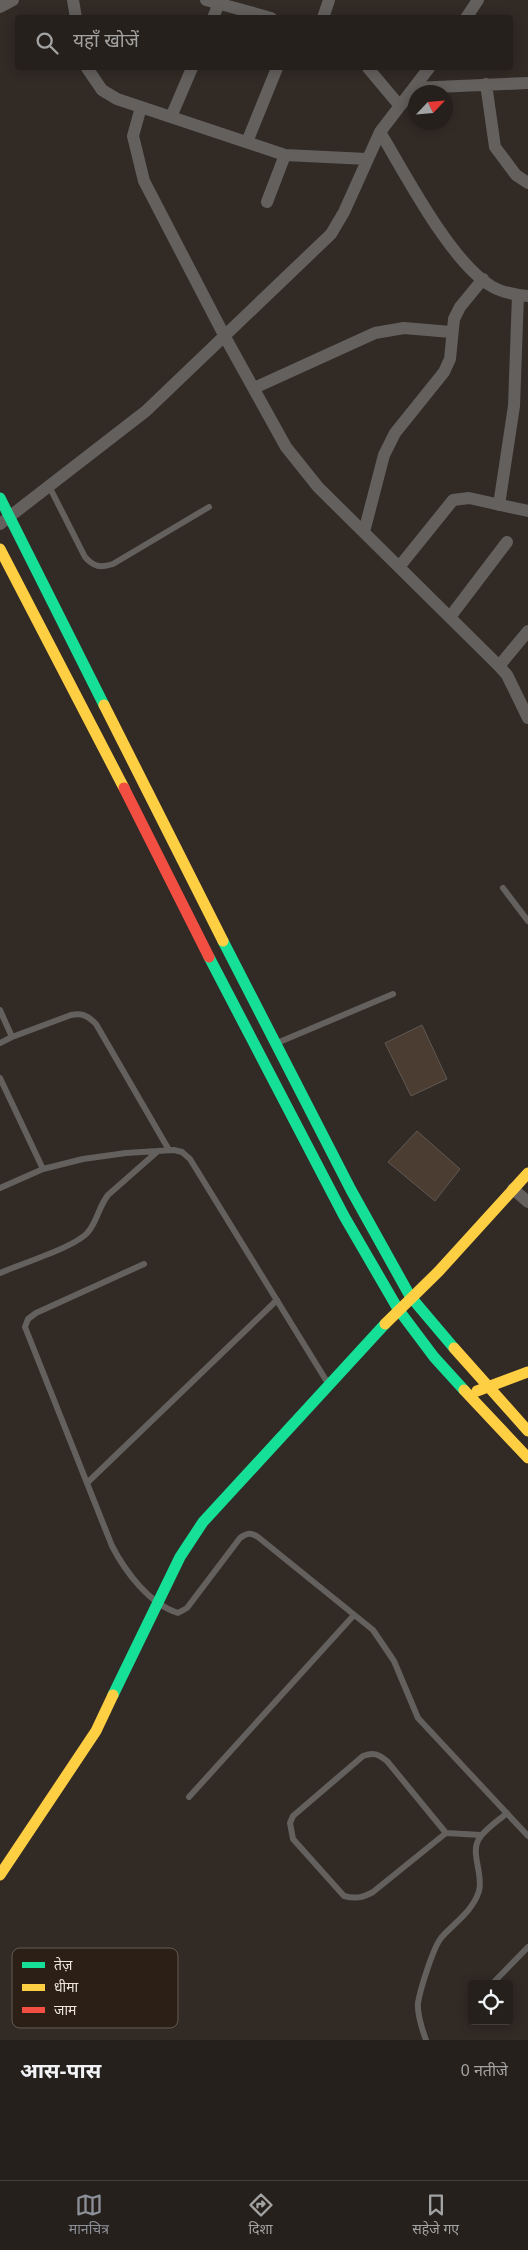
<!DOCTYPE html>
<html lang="hi">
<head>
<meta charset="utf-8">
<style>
  body { margin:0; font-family:Helvetica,"Noto Sans Devanagari",sans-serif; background:#312d29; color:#f1f3f6 }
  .controls { position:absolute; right:15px; bottom:15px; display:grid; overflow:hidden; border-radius:5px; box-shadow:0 2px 12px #0003 }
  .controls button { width:45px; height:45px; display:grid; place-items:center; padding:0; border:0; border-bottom:1px solid #423e3b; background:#25201c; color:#f1f3f6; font:25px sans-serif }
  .compass { position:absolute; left:408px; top:85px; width:45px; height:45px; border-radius:50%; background:#25201c; box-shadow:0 2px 12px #0003; rotate:64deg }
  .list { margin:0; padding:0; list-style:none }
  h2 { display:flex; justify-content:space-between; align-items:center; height:65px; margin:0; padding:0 20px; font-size:21px }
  h2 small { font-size:16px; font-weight:400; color:#a3a3a3 }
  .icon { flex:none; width:28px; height:28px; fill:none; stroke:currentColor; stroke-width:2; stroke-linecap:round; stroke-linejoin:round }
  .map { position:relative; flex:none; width:528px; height:2040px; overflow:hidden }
  .search { position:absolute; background:#25201c; box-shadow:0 2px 12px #0003; left:15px; right:15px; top:15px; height:55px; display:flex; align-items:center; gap:12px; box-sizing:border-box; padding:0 18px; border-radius:5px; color:#a3a3a3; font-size:19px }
  .sheet { height:140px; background:#25201c }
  nav { display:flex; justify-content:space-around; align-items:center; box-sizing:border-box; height:70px; border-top:1px solid #423e3b; background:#25201c; font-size:14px; color:#a3a3a3 }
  nav a { display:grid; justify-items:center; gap:2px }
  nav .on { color:#8c9099 }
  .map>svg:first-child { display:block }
  .building { fill:#4b3d31; stroke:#5f5854 }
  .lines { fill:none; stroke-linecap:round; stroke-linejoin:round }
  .lane { stroke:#63605e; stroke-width:6 }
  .street { stroke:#63605e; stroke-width:12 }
  .fast { stroke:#16e098; stroke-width:11 }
  .slow { stroke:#ffcf43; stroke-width:11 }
  .jam { stroke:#f24e42; stroke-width:11 }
  .key { fill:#2c1f16; stroke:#665a52; stroke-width:1 }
  .key-label { font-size:14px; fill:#eee5de }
</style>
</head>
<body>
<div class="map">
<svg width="528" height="2040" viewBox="0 0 528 2040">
  <rect width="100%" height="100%" fill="#312a25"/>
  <path class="building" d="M 422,1025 L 447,1079 L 411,1096 L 385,1043 Z
    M 417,1131 L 460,1169 L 435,1201 L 388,1162 Z"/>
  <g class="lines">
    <path class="lane" d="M 49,486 L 85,557 C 94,567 100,568 113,564 L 209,507
      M 503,888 L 528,921
      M 0,1010 L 12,1037 L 0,1043
      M 12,1037 L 71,1015 C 82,1013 87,1015 96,1024 L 169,1150
      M 277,1043 L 393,994
      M 0,1078 L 43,1169 L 83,1159 L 126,1153 L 174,1150 L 182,1152 L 190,1159 L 329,1385
      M 0,1188 L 43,1169
      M 144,1264 L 36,1313 L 28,1319 L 25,1327 L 112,1546 C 125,1571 149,1604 178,1613 L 187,1608 L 240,1538 C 247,1533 251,1532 258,1537 L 373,1630 L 394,1661 L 418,1718 L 528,1836
      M 0,1273 C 20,1264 76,1247 88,1232 C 97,1222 99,1206 108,1195 L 158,1151
      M 87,1483 L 277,1300
      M 189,1797 L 354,1615
      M 446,1833 L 387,1761 C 378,1754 374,1752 363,1756 L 293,1816 L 290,1823 L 293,1839 L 344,1896 C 355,1899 362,1898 373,1892 L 446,1833 L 481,1835
      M 492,1984 L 528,1947
      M 426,2040 C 422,2029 417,2015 418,2003 C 420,1990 433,1948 441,1938 C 454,1923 473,1911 479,1891 C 484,1873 468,1851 481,1836 C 488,1827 499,1820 507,1813"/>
    <path class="street" d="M 73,0 L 76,18
      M 206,0 L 271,18
      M 0,7 L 13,0
      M 213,18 L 219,3
      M 323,18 L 329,0
      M 466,18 L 478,0
      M 87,68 L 102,90 L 117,99 L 285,155 L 367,159
      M 368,68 L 399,105
      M 486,84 L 495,147 L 516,175 L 528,183
      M 414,88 L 528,83
      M 141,107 L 133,136 L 144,181 L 225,337 L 286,447 L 318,487 L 499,666 L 507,675 L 528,718
      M 171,117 L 192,68
      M 380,132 C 406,175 450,261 491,286 C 501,292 517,295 528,296
      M 247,142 L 277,68
      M 267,202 L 285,155
      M 254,388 L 375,333 L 404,328 L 451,332
      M 499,505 L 514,406 L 518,295
      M 0,524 L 146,411 L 331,234 L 344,212 L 380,132 L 429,68
      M 364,532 L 384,455 L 395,433 L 444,372 L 450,359 L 454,319 L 460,307 L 483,279
      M 399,567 L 453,500 L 469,498 L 528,511
      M 450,617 L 507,542
      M 499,666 L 528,631
      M 513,1189 L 528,1202"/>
    <path class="fast" d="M 0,498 L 104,705
      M 223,941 L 351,1190 L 410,1296 L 454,1348
      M 209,957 L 344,1216 L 398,1309 L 434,1357 L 464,1390
      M 113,1695 L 180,1557 L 203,1522 L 385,1324"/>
    <path class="slow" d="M 0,549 L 124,788
      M 104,705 L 223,941
      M 385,1324 L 439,1271 L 528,1173
      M 454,1348 L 528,1431
      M 464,1390 L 528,1458
      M 477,1391 L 528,1372
      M 0,1875 L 96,1731 L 113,1695"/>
    <path class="jam" d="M 124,788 L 209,957"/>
  </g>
  <rect x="12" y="1948" width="166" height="80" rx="8" class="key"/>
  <rect x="22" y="1962" width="23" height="6" fill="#16e098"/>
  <rect x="22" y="1984" width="23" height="7" fill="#ffcf43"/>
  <rect x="22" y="2007" width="23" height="6" fill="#f24e42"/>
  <g class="key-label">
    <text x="54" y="1970">तेज़</text>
    <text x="54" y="1992">धीमा</text>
    <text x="54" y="2015">जाम</text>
  </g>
</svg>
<div class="controls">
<button><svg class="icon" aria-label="locate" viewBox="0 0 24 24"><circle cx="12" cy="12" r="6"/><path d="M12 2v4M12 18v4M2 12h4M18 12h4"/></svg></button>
</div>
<svg class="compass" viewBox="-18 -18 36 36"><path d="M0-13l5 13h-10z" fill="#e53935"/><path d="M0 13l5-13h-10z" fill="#a3a3a3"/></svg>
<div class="search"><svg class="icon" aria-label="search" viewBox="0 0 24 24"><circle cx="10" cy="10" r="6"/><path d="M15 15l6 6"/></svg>यहाँ खोजें</div>
</div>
<section class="sheet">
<h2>आस-पास<small>0 नतीजे</small></h2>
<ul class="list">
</ul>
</section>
<nav>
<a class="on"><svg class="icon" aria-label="map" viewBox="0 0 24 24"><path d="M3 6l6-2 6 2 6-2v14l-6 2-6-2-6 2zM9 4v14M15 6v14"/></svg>मानचित्र</a>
<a><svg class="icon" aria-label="directions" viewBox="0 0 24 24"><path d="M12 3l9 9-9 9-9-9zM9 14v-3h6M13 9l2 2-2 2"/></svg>दिशा</a>
<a><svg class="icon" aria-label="saved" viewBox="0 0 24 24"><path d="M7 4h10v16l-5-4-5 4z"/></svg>सहेजे गए</a>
</nav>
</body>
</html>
